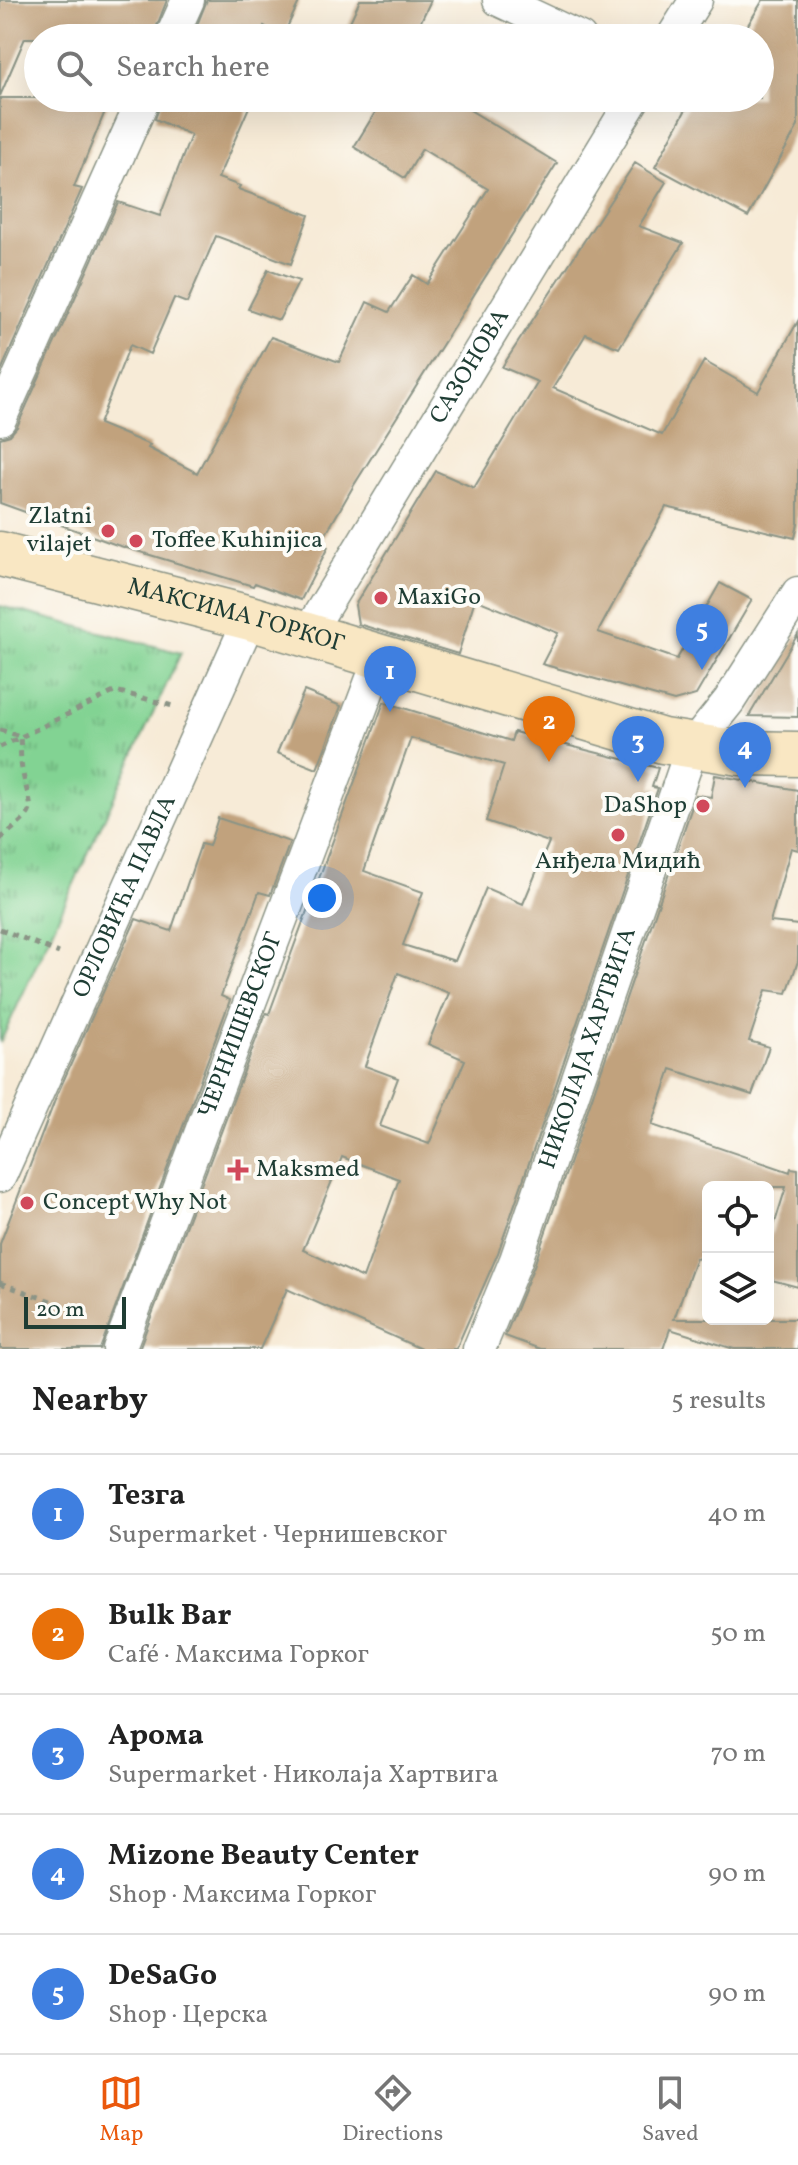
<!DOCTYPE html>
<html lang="en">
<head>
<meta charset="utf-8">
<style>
  body { margin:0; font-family:Vollkorn,serif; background:#f2f2f2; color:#222 }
  .controls { position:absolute; right:24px; bottom:24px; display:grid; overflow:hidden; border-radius:12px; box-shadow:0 8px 32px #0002 }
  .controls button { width:72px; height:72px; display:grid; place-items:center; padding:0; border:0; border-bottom:2px solid #e0e0e0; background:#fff; color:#222; font:40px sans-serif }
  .scale { position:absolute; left:24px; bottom:20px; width:102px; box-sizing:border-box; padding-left:8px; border:4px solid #1f3d34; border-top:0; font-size:22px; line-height:28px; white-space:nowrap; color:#1f3d34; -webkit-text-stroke:6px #fdfcf7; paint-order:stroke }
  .you { position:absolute; left:322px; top:898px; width:28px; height:28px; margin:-20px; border:6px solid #fff; border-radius:50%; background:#1a73e8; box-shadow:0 0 0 12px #1a73e833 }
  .badge { display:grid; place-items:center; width:52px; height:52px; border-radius:50%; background:#ea580c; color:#fff; font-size:26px; font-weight:700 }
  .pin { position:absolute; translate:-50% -66px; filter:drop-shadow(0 2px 4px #0008) }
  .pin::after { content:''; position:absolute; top:42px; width:28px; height:24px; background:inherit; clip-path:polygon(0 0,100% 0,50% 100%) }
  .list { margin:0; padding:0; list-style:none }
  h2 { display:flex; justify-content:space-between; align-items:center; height:104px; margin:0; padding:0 32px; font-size:34px }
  h2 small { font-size:26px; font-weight:400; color:#767676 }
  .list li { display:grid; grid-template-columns:52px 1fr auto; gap:24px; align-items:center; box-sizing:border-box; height:120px; padding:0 32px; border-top:2px solid #e0e0e0 }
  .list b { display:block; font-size:30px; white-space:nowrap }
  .list p { margin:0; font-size:26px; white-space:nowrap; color:#767676 }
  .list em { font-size:26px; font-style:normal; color:#767676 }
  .icon { flex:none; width:44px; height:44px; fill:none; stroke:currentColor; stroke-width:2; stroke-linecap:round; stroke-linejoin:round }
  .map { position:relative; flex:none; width:798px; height:1349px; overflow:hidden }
  .search { position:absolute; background:#fff; box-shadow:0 8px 32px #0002; left:24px; right:24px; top:24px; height:88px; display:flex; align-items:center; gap:20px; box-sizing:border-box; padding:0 28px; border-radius:44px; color:#767676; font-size:30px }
  .sheet { height:704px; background:#fff }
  nav { display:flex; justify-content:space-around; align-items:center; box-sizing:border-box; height:112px; border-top:2px solid #e0e0e0; background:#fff; font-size:22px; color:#767676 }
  nav a { display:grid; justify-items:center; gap:4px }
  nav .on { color:#ea580c }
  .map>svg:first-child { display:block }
  .park { fill:url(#park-tufts); stroke:#508864; stroke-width:2 }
  .building { fill:#c1a27d; fill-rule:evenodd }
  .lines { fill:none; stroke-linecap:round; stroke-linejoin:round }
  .street-casing { stroke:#8b9486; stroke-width:35 }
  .secondary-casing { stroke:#8b9486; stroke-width:47 }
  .path { stroke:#8b9486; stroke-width:5; stroke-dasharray:6 6; stroke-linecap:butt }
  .street { stroke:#fff; stroke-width:32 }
  .secondary { stroke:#f9e7c3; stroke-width:44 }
  .poi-dot { fill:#d1495b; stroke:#fdfcf7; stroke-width:3 }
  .labels { text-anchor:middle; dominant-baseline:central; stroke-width:8; stroke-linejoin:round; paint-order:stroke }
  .street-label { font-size:24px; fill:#1f3d34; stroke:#fdfcf7 }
  .poi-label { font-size:24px; fill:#1f3d34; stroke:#fdfcf7; text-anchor:start }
</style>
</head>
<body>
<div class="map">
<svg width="798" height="1349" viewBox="0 0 798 1349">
  <defs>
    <pattern id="park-tufts" width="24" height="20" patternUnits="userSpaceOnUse" patternTransform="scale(2)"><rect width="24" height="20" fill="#82d393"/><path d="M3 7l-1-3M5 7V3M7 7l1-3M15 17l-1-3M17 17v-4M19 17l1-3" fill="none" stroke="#6aac79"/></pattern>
  </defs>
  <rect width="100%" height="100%" fill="#fdfcf7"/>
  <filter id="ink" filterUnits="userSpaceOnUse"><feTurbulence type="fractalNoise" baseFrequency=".0125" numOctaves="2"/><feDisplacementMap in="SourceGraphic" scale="16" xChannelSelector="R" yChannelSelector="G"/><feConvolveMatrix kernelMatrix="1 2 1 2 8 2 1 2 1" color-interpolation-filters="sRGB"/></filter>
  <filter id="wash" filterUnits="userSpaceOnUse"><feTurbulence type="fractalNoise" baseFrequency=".006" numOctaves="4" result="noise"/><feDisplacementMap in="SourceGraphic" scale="32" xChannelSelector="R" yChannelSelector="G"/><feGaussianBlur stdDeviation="1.8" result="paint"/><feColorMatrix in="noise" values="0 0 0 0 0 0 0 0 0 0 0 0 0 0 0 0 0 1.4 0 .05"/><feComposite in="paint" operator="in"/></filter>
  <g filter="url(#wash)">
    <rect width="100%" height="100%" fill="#f7ebd7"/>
    <path class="park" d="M 0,606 L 181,653 L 0,1043 Z"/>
    <g id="blocks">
      <path class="building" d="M 0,0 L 167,0 L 152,38 L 25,38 L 0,96 Z
        M 207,0 L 300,0 L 283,36 L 264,26 L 259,38 L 192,38 Z
        M 360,0 L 431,0 L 413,38 L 373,38 L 348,26 Z
        M 763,0 L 798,0 L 798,126 L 748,217 L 655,167 L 692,98 L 760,98 L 760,38 L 740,38 Z
        M 0,98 L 123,98 L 121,104 L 110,99 L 74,187 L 82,189 L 0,373 Z
        M 163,98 L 253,98 L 218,178 L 240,186 L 238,189 L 309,215 L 291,264 L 216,236 L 187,303 L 174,298 L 150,354 L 130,345 L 99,424 L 150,445 L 148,448 L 197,473 L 271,337 L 339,362 L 367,302 L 389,312 L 413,275 L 427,284 L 488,189 L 422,149 L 405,178 L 354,147 L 384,98 L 450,98 L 557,163 L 354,485 L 320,544 L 328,547 L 301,600 L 255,583 L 253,586 L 117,545 L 0,503 L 0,438 L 10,435 L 17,427 L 118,202 L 160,216 L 191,135 L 155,119 Z
        M 635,163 L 666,182 L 639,226 L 683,243 L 619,348 L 586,334 L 553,388 L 662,435 L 704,361 L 758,392 L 798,321 L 798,523 L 795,538 L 666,507 L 598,632 L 677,659 L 720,583 L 752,600 L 696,695 L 674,701 L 542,664 L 558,633 L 475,599 L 458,654 L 358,624 L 355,605 L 436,471 L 474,488 L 538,382 L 502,367 Z
        M 268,270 L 299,281 L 279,320 L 248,309 Z
        M 798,634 L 798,717 L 749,716 Z
        M 304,691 L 341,706 L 317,769 L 277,753 Z
        M 384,702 L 511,741 L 514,732 L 658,768 L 652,787 L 658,788 L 498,1253 L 456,1349 L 421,1349 L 287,1289 L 260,1349 L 139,1349 L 266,1013 L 269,1014 ZM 411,738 L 504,765 L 486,821 L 549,842 L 523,904 L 486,888 L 455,961 L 403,945 L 423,892 L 364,871 ZM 398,973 L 449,993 L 428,1044 L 465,1060 L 429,1144 L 380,1126 L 398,1078 L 365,1066 ZM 342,1157 L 399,1179 L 363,1278 L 303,1250 Z
        M 715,775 L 798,790 L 798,850 L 791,848 L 770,922 L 798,925 L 798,961 L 787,993 L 766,990 L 749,1041 L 769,1047 L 752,1095 L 671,1069 L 652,1125 L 790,1172 L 791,1168 L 798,1169 L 798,1287 L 768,1279 L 768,1245 L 786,1187 L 708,1187 L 708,1262 L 696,1258 L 674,1319 L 798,1319 L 798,1349 L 734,1349 L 670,1329 L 663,1349 L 540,1349 L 505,1336 L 534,1266 L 696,795 L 711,797 Z
        M 218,818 L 290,842 L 270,895 L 259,892 L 221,996 L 230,1000 L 100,1349 L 0,1349 L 0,1244 L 57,1095 L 136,919 L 171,931 L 201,844 L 209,846 Z"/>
    </g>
  </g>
  <g filter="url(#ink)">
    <use href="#blocks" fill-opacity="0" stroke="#8b9486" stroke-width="2"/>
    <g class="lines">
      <g class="street-casing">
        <g id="street">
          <path d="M 499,0 L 580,38"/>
          <path d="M 171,38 L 188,0"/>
          <path d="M 672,38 L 696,0"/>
          <path d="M 0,419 L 144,98"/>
          <path id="s1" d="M 307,635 L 634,98"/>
          <path id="s2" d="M 0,1176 L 250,618"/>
          <path id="s3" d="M 119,1349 L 381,655"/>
          <path id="s4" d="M 479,1349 L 516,1260 L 692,747 L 729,701 L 798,593"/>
        </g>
      </g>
      <g class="secondary-casing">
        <g id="secondary">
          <path id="s5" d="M 0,554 L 250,618 L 663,741 L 740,753 L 798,754"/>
        </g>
      </g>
      <path class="path" d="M 0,730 L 20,736 C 21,747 20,759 22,769 C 31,816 42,805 0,839
        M 0,747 L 116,691 L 173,706
        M 0,929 L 59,953
        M 0,1283 L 73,1309"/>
      <use href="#street" class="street"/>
      <use href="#secondary" class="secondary"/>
    </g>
  </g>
  <g class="poi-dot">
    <circle cx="108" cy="531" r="8"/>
    <circle cx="136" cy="541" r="8"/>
    <circle cx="381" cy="598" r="8"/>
    <circle cx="703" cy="806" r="8"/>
    <circle cx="618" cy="835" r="8"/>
    <path d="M234 1158h8v8h8v8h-8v8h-8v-8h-8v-8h8z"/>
    <circle cx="27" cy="1203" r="8"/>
  </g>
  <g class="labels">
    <g class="street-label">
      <text stroke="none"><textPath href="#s1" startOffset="314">САЗОНОВА</textPath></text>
      <text stroke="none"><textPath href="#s5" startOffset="244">МАКСИМА ГОРКОГ</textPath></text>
      <text stroke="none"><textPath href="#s2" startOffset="306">ОРЛОВИЋА ПАВЛА</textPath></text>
      <text stroke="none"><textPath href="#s3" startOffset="346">ЧЕРНИШЕВСКОГ</textPath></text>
      <text stroke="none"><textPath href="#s4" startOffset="320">НИКОЛАЈА ХАРТВИГА</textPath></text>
    </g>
    <g class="poi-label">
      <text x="92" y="517" text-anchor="end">Zlatni<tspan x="92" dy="28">vilajet</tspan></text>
      <text x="152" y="541">Toffee Kuhinjica</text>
      <text x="397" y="598">MaxiGo</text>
      <text x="687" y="806" text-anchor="end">DaShop</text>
      <text x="618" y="862" text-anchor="middle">Анђела Мидић</text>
      <text x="256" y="1170">Maksmed</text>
      <text x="43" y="1203">Concept Why Not</text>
    </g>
  </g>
</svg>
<div class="controls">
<button><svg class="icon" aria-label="locate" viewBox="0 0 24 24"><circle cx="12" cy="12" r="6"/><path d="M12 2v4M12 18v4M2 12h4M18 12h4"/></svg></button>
<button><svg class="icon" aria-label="layers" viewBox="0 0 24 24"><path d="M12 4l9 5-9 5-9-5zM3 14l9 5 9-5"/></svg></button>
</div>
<div class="scale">20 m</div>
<div class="you"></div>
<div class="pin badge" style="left:390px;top:712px;background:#3f7fe0">1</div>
<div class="pin badge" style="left:549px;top:762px;background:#e8710a">2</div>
<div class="pin badge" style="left:638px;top:782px;background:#3f7fe0">3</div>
<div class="pin badge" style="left:745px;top:788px;background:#3f7fe0">4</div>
<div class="pin badge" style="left:702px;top:670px;background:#3f7fe0">5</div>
<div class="search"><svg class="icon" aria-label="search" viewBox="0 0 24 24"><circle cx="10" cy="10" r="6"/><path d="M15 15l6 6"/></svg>Search here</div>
</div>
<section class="sheet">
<h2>Nearby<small>5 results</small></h2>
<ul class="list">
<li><span class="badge" style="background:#3f7fe0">1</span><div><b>Тезга</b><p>Supermarket · Чернишевског</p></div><em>40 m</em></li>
<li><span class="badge" style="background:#e8710a">2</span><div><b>Bulk Bar</b><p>Café · Максима Горког</p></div><em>50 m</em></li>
<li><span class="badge" style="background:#3f7fe0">3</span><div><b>Арома</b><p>Supermarket · Николаја Хартвига</p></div><em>70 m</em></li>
<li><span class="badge" style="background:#3f7fe0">4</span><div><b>Mizone Beauty Center</b><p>Shop · Максима Горког</p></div><em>90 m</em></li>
<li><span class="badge" style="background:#3f7fe0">5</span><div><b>DeSaGo</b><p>Shop · Церска</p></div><em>90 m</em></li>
</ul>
</section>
<nav>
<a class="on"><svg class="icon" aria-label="map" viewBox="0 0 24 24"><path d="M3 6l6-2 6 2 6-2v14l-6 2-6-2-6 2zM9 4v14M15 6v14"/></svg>Map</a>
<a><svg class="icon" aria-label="directions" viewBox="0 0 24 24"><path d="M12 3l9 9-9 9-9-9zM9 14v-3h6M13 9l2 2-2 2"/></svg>Directions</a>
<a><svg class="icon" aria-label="saved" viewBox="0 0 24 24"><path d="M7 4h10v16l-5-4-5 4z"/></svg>Saved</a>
</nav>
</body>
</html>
